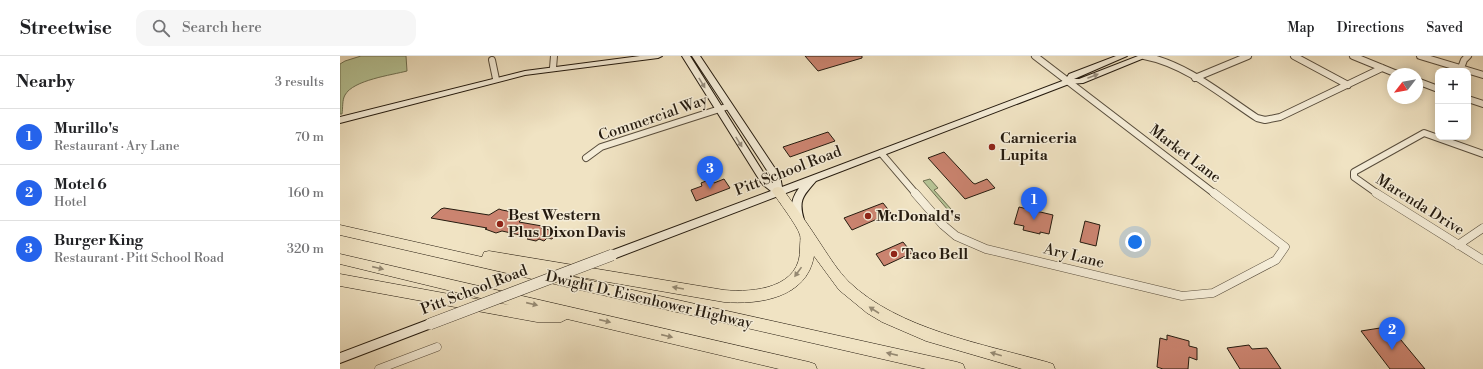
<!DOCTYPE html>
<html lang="en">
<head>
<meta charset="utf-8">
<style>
  body { margin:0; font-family:"Libre Bodoni",serif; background:#f6f6f6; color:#202124 }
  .controls { position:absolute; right:12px; top:12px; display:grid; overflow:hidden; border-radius:8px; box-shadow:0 2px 10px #0003 }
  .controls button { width:36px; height:36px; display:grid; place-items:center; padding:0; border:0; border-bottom:1px solid #e0e0e0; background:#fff; color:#202124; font:20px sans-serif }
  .compass { position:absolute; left:1047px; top:12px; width:36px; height:36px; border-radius:50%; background:#fff; box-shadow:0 2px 10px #0003; rotate:239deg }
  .you { position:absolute; left:795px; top:186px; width:14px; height:14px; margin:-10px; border:3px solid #fff; border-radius:50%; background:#1a73e8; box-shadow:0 0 0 6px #1a73e833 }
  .badge { display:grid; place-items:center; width:26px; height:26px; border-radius:50%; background:#2563eb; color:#fff; font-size:13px; font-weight:700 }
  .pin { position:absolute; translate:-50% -33px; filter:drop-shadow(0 1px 2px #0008) }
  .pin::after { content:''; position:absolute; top:21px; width:14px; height:12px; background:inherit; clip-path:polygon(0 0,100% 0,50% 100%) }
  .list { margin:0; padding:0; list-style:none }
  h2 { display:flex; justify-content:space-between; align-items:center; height:52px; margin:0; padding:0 16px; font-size:17px }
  h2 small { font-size:13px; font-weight:400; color:#757577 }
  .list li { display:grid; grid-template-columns:26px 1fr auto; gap:12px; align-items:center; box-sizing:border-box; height:56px; padding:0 16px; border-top:1px solid #e0e0e0 }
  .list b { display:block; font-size:15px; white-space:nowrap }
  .list p { margin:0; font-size:13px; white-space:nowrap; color:#757577 }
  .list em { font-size:13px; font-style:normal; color:#757577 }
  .icon { flex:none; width:22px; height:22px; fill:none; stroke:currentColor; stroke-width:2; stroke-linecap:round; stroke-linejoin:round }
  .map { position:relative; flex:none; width:1143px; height:313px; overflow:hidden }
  header { display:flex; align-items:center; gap:24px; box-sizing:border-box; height:56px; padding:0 20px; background:#fff; border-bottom:1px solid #e0e0e0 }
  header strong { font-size:19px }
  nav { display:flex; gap:22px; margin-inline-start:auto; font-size:14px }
  .search { width:280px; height:36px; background:#f6f6f6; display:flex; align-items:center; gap:10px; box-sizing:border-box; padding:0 14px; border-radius:12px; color:#757577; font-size:15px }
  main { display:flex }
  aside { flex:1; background:#fff }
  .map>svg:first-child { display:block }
  .green { fill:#b6c496; stroke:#6e7052 }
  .building { fill:#cb8470; stroke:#251b0f }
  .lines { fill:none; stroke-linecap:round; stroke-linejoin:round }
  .street-far1-casing { stroke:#584d3c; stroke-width:8 }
  .street-casing { stroke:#584d3c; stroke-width:9 }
  .secondary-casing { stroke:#251b0f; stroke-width:2 }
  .highway-casing { stroke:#251b0f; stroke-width:1 }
  .street-far1 { stroke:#f5edd8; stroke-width:6 }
  .street { stroke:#f5edd8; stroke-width:8 }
  .secondary { fill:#f5edd8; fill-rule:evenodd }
  .highway { fill:#f0e3c3; fill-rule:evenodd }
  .secondary-bridge-casing { stroke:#251b0f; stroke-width:12; stroke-linecap:butt }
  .secondary-bridge { stroke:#f5edd8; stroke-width:11 }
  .oneway { fill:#978e7e }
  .oneway2 { fill:#958972 }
  .poi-dot { fill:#8f2418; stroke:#f5edd8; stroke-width:1.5 }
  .labels { text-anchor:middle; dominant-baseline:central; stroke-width:3; stroke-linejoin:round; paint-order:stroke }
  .street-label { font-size:15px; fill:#251b0f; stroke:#f5edd8 }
  .poi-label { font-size:15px; font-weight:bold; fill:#251b0f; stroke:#f5edd8; text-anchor:start }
</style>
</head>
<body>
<header>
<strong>Streetwise</strong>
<div class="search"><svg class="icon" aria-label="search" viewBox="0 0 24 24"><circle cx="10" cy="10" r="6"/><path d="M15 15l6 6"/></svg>Search here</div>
<nav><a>Map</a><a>Directions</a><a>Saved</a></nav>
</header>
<main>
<aside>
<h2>Nearby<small>3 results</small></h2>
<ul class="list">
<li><span class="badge">1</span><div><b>Murillo's</b><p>Restaurant · Ary Lane</p></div><em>70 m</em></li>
<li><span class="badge">2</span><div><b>Motel 6</b><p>Hotel</p></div><em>160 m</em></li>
<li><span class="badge">3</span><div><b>Burger King</b><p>Restaurant · Pitt School Road</p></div><em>320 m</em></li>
</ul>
</aside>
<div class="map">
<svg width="1143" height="313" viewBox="0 0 1143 313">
  <rect width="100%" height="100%" fill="#f0e3c3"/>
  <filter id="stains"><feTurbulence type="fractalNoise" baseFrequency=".005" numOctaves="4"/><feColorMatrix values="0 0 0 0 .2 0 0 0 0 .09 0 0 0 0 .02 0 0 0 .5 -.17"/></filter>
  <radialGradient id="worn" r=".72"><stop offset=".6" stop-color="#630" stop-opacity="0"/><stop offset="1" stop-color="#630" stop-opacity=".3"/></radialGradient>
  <path class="green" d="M 21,0 L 66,0 L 67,15 C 52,19 13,24 5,39 C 2,44 3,52 2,58 L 0,58 L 0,8 L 5,5 Z
    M 590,123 L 598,132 L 594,134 L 611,153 L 608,154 L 583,125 Z"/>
  <path class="building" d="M 465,0 L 522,0 L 522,2 L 478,15 Z
    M 488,76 L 495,85 L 450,101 L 443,91 Z
    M 604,96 L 633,127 L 635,128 L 647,123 L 655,132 L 625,143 L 588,102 Z
    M 371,123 L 374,127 L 384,123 L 390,132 L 356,145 L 351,134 L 362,130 L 361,127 Z
    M 543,147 L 551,157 L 512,174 L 504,162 Z
    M 679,151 L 713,159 L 709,178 L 700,176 L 700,178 L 683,174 L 684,170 L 674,168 Z
    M 104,152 L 149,159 L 159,153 L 162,154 L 183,158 L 179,162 L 183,162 L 179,166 L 202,170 L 201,172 L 218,176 L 212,183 L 207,182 L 204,185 L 199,183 L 196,185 L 187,183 L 189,181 L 162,175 L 156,177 L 145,173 L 147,172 L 91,162 L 101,153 Z
    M 745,165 L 760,169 L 756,190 L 740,186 Z
    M 563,186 L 572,197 L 544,210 L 536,198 Z
    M 1040,272 L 1042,274 L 1051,272 L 1085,313 L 1050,313 L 1021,275 Z
    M 827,279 L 849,285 L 849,290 L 857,292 L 857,304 L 849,301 L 848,313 L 823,313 L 817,311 L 820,282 L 827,284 Z
    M 909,289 L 912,293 L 927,292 L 941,313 L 900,313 L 887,292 Z"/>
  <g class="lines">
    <g class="street-far1-casing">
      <path id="street-far1" d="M 695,0 L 875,138
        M 804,0 C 846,8 882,39 917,62 L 925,64 L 940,61 L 1042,12
        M 954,0 L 1008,29
        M 1013,0 L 1057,18
        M 1080,0 L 1143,19
        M 152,4 L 156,23
        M 213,12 L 214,0
        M 1121,12 L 1124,4 L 1128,0
        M 855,22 L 908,0
        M 1077,25 L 1098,33
        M 1128,43 L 1143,48
        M 541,97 L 576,138
        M 246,102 L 261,91 L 389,50
        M 1038,138 L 1014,121 L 1014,116 L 1084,77 L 1143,98"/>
    </g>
    <g class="street-casing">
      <path id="street" d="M 575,137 L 603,169 L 616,180 L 646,193 L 842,240 L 873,237 L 936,204 L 945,191 L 874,137
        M 1036,137 L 1143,204
        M 1118,189 L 1143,172
        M 39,313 L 97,291"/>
    </g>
    <g class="secondary-casing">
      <path id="secondary" d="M 300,0 L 322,0 L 318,2 L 185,19 L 0,67 L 0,61 L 185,15 Z
        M 342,0 L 350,0 L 428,124 L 433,127 L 432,122 L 352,0 L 360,0 L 440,120 L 442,131 L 725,24 L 729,18 L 776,0 L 787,0 L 734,23 L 739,23 L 798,0 L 809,0 L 743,27 L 729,28 L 476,125 C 463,140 458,144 464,164 L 463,167 L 455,167 C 449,154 451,143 459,132 L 276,202 L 268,202 L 267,199 L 268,196 L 431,135 L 422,128 Z
        M 90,263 L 94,265 L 96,268 L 94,271 L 0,307 L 0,297 Z"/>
    </g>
    <g class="highway-casing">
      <path id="highway" d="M 438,131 L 442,132 C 456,151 469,170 482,190 C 490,202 498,215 509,226 C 558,273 643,288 707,306 L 713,308 L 715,313 L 682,313 L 586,285 L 542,266 L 527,257 L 499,234 L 474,200 C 467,242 419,249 384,246 L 216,217 L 617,306 L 623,308 L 625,313 L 586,313 L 0,179 L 0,169 L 142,201 L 144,196 L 149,195 L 384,234 C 414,237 462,232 460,191 C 460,187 461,182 460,179 C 457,169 438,145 432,135 L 434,132 Z
        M 0,198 L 469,306 L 475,308 L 477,313 L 439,313 L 227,263 L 221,266 L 197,266 L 0,230 L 0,218 L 169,249 L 0,208 Z"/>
    </g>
    <use href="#street-far1" class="street-far1"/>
    <use href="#street" class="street"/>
    <use href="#secondary" class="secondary"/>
    <use href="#highway" class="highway"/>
    <g class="secondary-bridge-casing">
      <path id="secondary-bridge" d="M 90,268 L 272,199"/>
    </g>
    <use href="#secondary-bridge" class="secondary-bridge"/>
  </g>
  <defs><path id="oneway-solid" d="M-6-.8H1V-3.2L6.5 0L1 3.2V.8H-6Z"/></defs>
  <g class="oneway">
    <use href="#oneway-solid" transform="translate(753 20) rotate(-21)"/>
    <use href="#oneway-solid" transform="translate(362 27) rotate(58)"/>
    <use href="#oneway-solid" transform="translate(399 86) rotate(58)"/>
  </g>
  <g class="oneway2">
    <use href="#oneway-solid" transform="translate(38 212) rotate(13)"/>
    <use href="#oneway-solid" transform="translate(458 216) rotate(126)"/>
    <use href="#oneway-solid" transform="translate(338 232) rotate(-170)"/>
    <use href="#oneway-solid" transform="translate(192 248) rotate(13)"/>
    <use href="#oneway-solid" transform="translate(534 254) rotate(-147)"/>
    <use href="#oneway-solid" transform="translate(265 265) rotate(13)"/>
    <use href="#oneway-solid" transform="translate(327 280) rotate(13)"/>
    <use href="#oneway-solid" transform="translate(552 298) rotate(-167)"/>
    <use href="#oneway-solid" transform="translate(656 298) rotate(-164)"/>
  </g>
  <g class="poi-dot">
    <circle cx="652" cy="91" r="4"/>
    <circle cx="528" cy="160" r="4"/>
    <circle cx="160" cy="168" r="4"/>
    <circle cx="554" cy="198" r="4"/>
  </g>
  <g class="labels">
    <g class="street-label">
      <text transform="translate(313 62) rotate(-19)">Commercial Way</text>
      <text transform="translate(845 98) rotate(37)">Market Lane</text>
      <text transform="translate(448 115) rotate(-21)">Pitt School Road</text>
      <text transform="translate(1080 149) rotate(32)">Marenda Drive</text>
      <text transform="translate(734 200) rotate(14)">Ary Lane</text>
      <text transform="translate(134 234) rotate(-21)">Pitt School Road</text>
      <text transform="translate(309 244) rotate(13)">Dwight D. Eisenhower Highway</text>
    </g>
    <g class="poi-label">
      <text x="660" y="82">Carniceria<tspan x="660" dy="17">Lupita</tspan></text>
      <text x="168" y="159">Best Western<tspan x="168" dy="17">Plus Dixon Davis</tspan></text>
      <text x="536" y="160">McDonald's</text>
      <text x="562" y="198">Taco Bell</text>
    </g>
  </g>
  <rect width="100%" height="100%" filter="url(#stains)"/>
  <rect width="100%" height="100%" fill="url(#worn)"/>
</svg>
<div class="controls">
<button>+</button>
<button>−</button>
</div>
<svg class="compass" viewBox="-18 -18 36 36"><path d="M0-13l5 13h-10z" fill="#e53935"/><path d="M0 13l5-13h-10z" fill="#757577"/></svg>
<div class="you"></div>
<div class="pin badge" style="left:694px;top:164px">1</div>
<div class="pin badge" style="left:1052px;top:294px">2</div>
<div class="pin badge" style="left:370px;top:133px">3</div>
</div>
</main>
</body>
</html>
